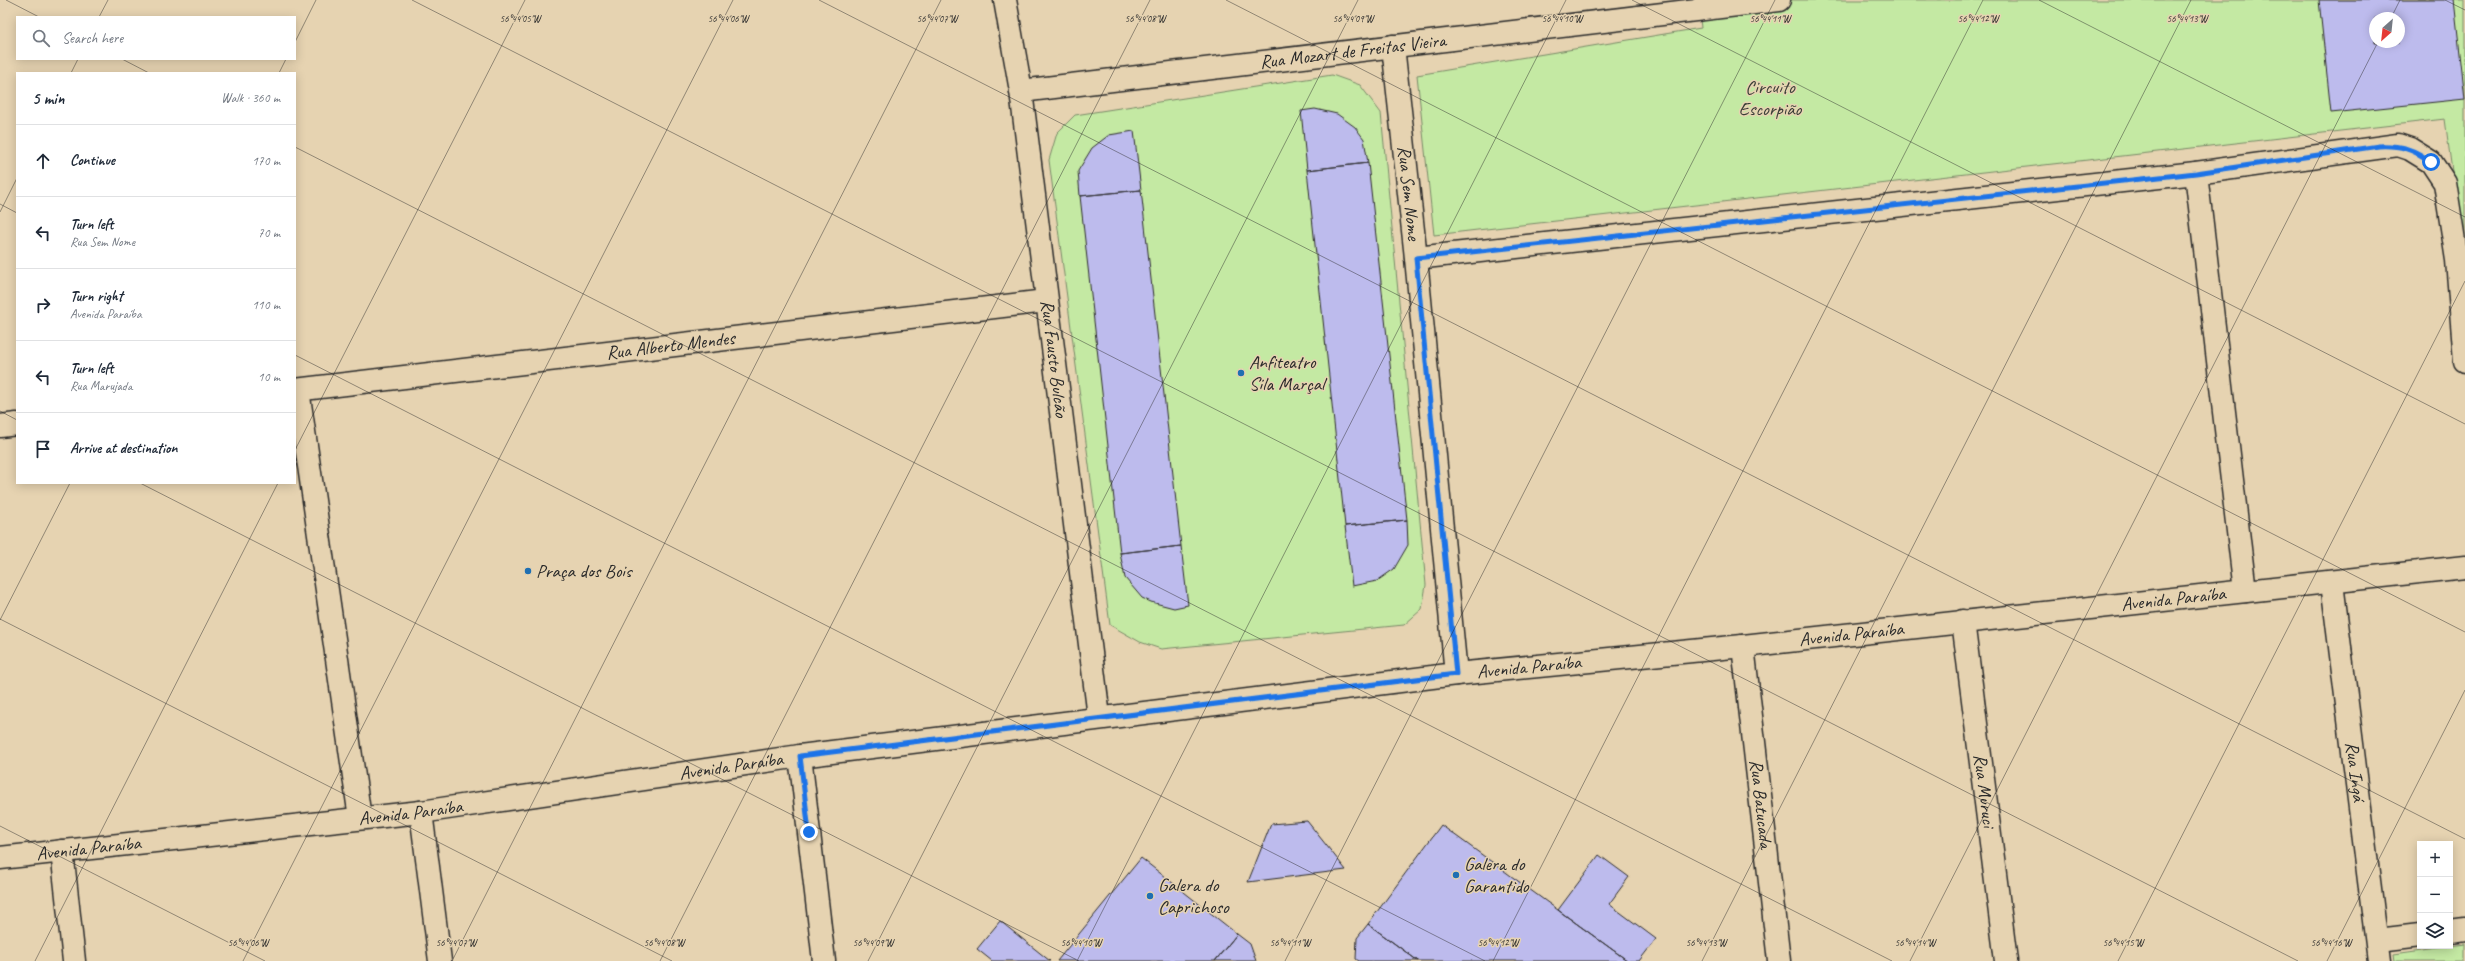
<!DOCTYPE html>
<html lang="en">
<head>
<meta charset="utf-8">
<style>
  body { margin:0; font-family:Caveat,sans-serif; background:#f6f6f7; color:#1f2937 }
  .controls { position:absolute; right:12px; bottom:12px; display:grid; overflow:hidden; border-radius:0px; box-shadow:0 2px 10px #0003 }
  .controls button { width:36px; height:36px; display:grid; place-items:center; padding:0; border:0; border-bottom:1px solid #e0e1e3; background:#fff; color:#1f2937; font:20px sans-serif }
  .compass { position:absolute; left:2369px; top:12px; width:36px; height:36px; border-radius:50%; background:#fff; box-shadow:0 2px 10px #0003; rotate:207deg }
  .stop { position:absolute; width:12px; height:12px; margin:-9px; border:3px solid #1a73e8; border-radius:50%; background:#fff }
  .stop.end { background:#1a73e8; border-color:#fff; box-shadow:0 1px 4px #0008 }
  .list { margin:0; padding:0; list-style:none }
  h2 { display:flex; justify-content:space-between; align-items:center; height:52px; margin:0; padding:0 16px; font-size:17px }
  h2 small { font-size:13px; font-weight:400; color:#747a83 }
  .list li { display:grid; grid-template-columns:26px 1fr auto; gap:12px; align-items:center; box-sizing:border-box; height:72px; padding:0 16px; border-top:1px solid #e0e1e3 }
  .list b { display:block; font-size:15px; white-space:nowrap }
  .list p { margin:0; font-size:13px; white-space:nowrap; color:#747a83 }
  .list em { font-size:13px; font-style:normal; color:#747a83 }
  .icon { flex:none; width:22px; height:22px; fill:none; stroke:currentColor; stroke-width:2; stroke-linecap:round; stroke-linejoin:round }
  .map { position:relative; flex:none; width:2465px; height:961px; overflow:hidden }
  .search { position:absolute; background:#fff; box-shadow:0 2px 10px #0003; left:16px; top:16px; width:280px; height:44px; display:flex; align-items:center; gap:10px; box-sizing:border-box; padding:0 14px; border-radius:0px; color:#747a83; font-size:15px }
  .panel { position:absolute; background:#fff; box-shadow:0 2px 10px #0003; left:16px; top:72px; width:280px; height:412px; border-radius:0px }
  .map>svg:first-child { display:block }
  .green { fill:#c4e9a3; stroke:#788a67; fill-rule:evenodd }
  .building { fill:#bdbbed; stroke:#2b2b2b; fill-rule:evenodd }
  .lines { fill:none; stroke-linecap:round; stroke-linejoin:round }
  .street-casing { stroke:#2b2b2b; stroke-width:25 }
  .secondary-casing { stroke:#2b2b2b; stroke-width:25 }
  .street { stroke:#e6d3b1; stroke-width:22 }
  .secondary { stroke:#e6d3b1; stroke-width:22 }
  .route { stroke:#1a73e8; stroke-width:5 }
  .ticks { fill:none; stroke:#2b2b2b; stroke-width:1; stroke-opacity:0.45 }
  .poi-dot { fill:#1f6fb2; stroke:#e6d3b1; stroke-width:1.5 }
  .labels { text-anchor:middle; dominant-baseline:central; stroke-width:3; stroke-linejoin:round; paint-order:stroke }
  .street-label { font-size:19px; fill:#2b2b2b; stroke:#e6d3b1 }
  .park-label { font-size:19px; fill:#3a3e37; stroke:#e6d3b1 }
  .poi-label { font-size:19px; fill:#2b2b2b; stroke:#e6d3b1; text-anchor:start }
  .ticks-label { font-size:10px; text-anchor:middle; fill:#2b2b2b; stroke:#e6d3b1; stroke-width:3; stroke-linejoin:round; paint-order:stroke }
</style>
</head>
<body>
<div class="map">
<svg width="2465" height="961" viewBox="0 0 2465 961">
  <rect width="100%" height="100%" fill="#e6d3b1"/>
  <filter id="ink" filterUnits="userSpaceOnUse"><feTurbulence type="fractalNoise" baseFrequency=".025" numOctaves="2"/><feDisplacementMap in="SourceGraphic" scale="8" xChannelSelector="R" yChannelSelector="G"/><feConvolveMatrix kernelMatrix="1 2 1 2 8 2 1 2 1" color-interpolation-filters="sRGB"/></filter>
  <g filter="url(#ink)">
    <path class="green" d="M 1698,0 L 2465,0 L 2465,268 L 2445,119 L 1434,235 L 1417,75 L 1701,28 ZM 2375,18 L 2399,18 L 2399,42 L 2375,42 Z
      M 1332,75 L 1360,85 L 1381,113 L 1426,585 L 1422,609 L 1404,625 L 1161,649 L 1140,642 L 1110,625 L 1049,160 L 1057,133 L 1075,115 Z
      M 2465,944 L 2465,961 L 2394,961 L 2393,954 Z"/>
    <path class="building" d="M 2319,0 L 2454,0 L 2465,99 L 2331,113 ZM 2375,18 L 2399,18 L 2399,42 L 2375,42 Z
      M 1315,109 L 1337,114 L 1355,127 L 1364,139 L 1368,163 L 1307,170 L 1301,111 Z
      M 1134,131 L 1141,190 L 1080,196 L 1078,171 L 1092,148 L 1109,135 Z
      M 1368,163 L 1407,520 L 1345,526 L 1307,170 Z
      M 1141,190 L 1181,546 L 1120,553 L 1080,196 Z
      M 1407,520 L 1408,545 L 1394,569 L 1377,581 L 1352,586 L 1345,526 Z
      M 1181,546 L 1188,605 L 1174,608 L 1151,602 L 1142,598 L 1125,578 L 1120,553 Z
      M 1307,821 L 1346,870 L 1248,882 L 1271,824 Z
      M 1441,825 L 1628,961 L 1418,961 L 1368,924 Z
      M 1599,855 L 1629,877 L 1609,904 L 1656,939 L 1639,961 L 1628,961 L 1558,910 Z
      M 1141,858 L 1237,934 L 1215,961 L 1057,961 Z
      M 1000,921 L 1050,961 L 992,961 L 977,949 Z
      M 1368,924 L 1418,961 L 1359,961 L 1356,959 L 1357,938 Z
      M 1237,934 L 1250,944 L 1256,961 L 1215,961 Z"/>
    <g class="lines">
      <g class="street-casing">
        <g id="street">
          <path id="s1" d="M 1005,0 L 1021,91 L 1099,717"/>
          <path id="s2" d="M 1393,46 L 1416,258 L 1456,674"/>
          <path id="s3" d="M 1021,91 L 1779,0"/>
          <path d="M 2196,173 L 2245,591"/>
          <path d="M 1416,258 L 2196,173 L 2398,145 L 2410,149 L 2431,162 L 2445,183 L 2457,260 L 2465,361"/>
          <path id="s4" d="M 295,390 L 1046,301"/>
          <path d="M 298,390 L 360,818"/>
          <path d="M 0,426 L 17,424"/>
          <path id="s5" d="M 2332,583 L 2379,961"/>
          <path id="s6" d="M 1963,621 L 2006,961"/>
          <path id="s7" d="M 1743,646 L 1779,961"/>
          <path d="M 800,756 L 824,961"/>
          <path d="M 421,812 L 440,961"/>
          <path d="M 62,851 L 74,961"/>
          <path d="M 2450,932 L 2465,930"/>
          <path d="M 2378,940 L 2420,935"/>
        </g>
      </g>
      <g class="secondary-casing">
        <g id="secondary">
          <path id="s8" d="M 0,858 L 421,812 L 800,756 L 1456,674 L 1743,646 L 2465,567"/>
        </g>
      </g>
      <use href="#street" class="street"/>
      <use href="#secondary" class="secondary"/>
    </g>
  </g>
  <g class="lines" filter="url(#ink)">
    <path class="route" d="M 809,832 L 800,756 L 1456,674 L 1416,258 L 2196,173 L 2379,146 C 2400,145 2414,149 2431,162"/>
  </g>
  <path class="ticks" d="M 6,0 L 39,17M 412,0 L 2298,961M 819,0 L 2465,839M 1226,0 L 2465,632M 1632,0 L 2465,424M 2039,0 L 2465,217M 2445,0 L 2465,10M 99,17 L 108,0M 2391,18 L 2400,0M 295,42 L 316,0M 122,59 L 149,73M 71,73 L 78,59M 279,73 L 286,59M 295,147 L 1892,961M 0,204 L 17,213M 0,212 L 17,178M 295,355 L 1485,961M 0,411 L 17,420M 295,450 L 525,0M 140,483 L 1079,961M 0,619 L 672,961M 0,620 L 70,483M 0,826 L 265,961M 35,961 L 278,483M 243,961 L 733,0M 452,961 L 941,0M 660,961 L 1150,0M 868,961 L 1358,0M 1077,961 L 1566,0M 1285,961 L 1775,0M 1493,961 L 1983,0M 1702,961 L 2191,0M 1910,961 L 2378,42M 2118,961 L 2465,281M 2327,961 L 2465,690"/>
  <g class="poi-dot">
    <circle cx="1241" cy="373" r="4"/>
    <circle cx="528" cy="571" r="4"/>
    <circle cx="1456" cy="875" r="4"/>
    <circle cx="1150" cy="896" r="4"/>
  </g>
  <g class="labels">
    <g class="street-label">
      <text stroke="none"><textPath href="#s3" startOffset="334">Rua Mozart de Freitas Vieira</textPath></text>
      <text stroke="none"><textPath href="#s2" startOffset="148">Rua Sem Nome</textPath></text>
      <text stroke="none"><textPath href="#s4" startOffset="378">Rua Alberto Mendes</textPath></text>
      <text stroke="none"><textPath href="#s1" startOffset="362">Rua Fausto Bulcão</textPath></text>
      <text stroke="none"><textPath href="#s8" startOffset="2189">Avenida Paraíba</textPath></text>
      <text stroke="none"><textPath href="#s8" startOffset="1865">Avenida Paraíba</textPath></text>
      <text stroke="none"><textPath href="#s8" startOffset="1541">Avenida Paraíba</textPath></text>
      <text stroke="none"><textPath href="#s8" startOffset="737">Avenida Paraíba</textPath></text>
      <text stroke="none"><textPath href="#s5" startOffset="190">Rua Ingá</textPath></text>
      <text stroke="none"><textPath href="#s6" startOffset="171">Rua Muruci</textPath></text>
      <text stroke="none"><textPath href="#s7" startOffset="159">Rua Batucada</textPath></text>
      <text stroke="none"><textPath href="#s8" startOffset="413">Avenida Paraíba</textPath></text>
      <text stroke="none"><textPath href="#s8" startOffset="89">Avenida Paraíba</textPath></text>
    </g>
    <g class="park-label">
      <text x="1770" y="87">Circuito<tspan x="1770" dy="22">Escorpião</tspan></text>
    </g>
    <g class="poi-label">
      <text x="1249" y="362">Anfiteatro<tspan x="1249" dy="22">Sila Marçal</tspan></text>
      <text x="536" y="571">Praça dos Bois</text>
      <text x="1464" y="864">Galera do<tspan x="1464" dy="22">Garantido</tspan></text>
      <text x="1158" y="885">Galera do<tspan x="1158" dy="22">Caprichoso</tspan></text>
    </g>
  </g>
  <g class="ticks-label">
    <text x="520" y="22">56°44'05"W</text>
    <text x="728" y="22">56°44'06"W</text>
    <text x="937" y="22">56°44'07"W</text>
    <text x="1145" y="22">56°44'08"W</text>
    <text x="1353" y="22">56°44'09"W</text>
    <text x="1562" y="22">56°44'10"W</text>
    <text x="1770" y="22">56°44'11"W</text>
    <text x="1978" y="22">56°44'12"W</text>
    <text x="2187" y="22">56°44'13"W</text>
    <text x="248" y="946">56°44'06"W</text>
    <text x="456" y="946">56°44'07"W</text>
    <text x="664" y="946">56°44'08"W</text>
    <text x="873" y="946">56°44'09"W</text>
    <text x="1081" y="946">56°44'10"W</text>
    <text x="1290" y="946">56°44'11"W</text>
    <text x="1498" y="946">56°44'12"W</text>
    <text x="1706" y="946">56°44'13"W</text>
    <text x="1915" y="946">56°44'14"W</text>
    <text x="2123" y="946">56°44'15"W</text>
    <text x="2331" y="946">56°44'16"W</text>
  </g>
</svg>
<div class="controls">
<button>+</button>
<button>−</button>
<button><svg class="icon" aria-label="layers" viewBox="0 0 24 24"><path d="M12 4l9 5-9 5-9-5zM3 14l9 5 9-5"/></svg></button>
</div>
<svg class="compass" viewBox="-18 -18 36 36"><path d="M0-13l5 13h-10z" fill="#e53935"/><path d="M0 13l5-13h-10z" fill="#747a83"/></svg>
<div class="stop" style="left:2431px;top:162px"></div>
<div class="stop end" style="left:809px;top:832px"></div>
<div class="search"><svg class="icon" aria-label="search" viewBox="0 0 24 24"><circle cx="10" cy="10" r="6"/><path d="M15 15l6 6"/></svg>Search here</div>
<section class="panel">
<h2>5 min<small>Walk · 360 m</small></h2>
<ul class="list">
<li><svg class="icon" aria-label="ahead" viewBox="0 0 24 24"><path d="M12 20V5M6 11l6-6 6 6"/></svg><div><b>Continue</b></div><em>170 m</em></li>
<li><svg class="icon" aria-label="left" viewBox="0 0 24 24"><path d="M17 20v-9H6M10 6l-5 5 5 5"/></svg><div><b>Turn left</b><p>Rua Sem Nome</p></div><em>70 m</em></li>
<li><svg class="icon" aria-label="right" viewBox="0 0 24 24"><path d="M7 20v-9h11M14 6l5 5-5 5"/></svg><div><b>Turn right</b><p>Avenida Paraíba</p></div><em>110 m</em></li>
<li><svg class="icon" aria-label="left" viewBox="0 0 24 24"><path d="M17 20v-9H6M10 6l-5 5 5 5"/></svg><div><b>Turn left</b><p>Rua Marujada</p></div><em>10 m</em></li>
<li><svg class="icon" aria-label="arrive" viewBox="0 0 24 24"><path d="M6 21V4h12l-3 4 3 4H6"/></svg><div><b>Arrive at destination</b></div></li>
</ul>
</section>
</div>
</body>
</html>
